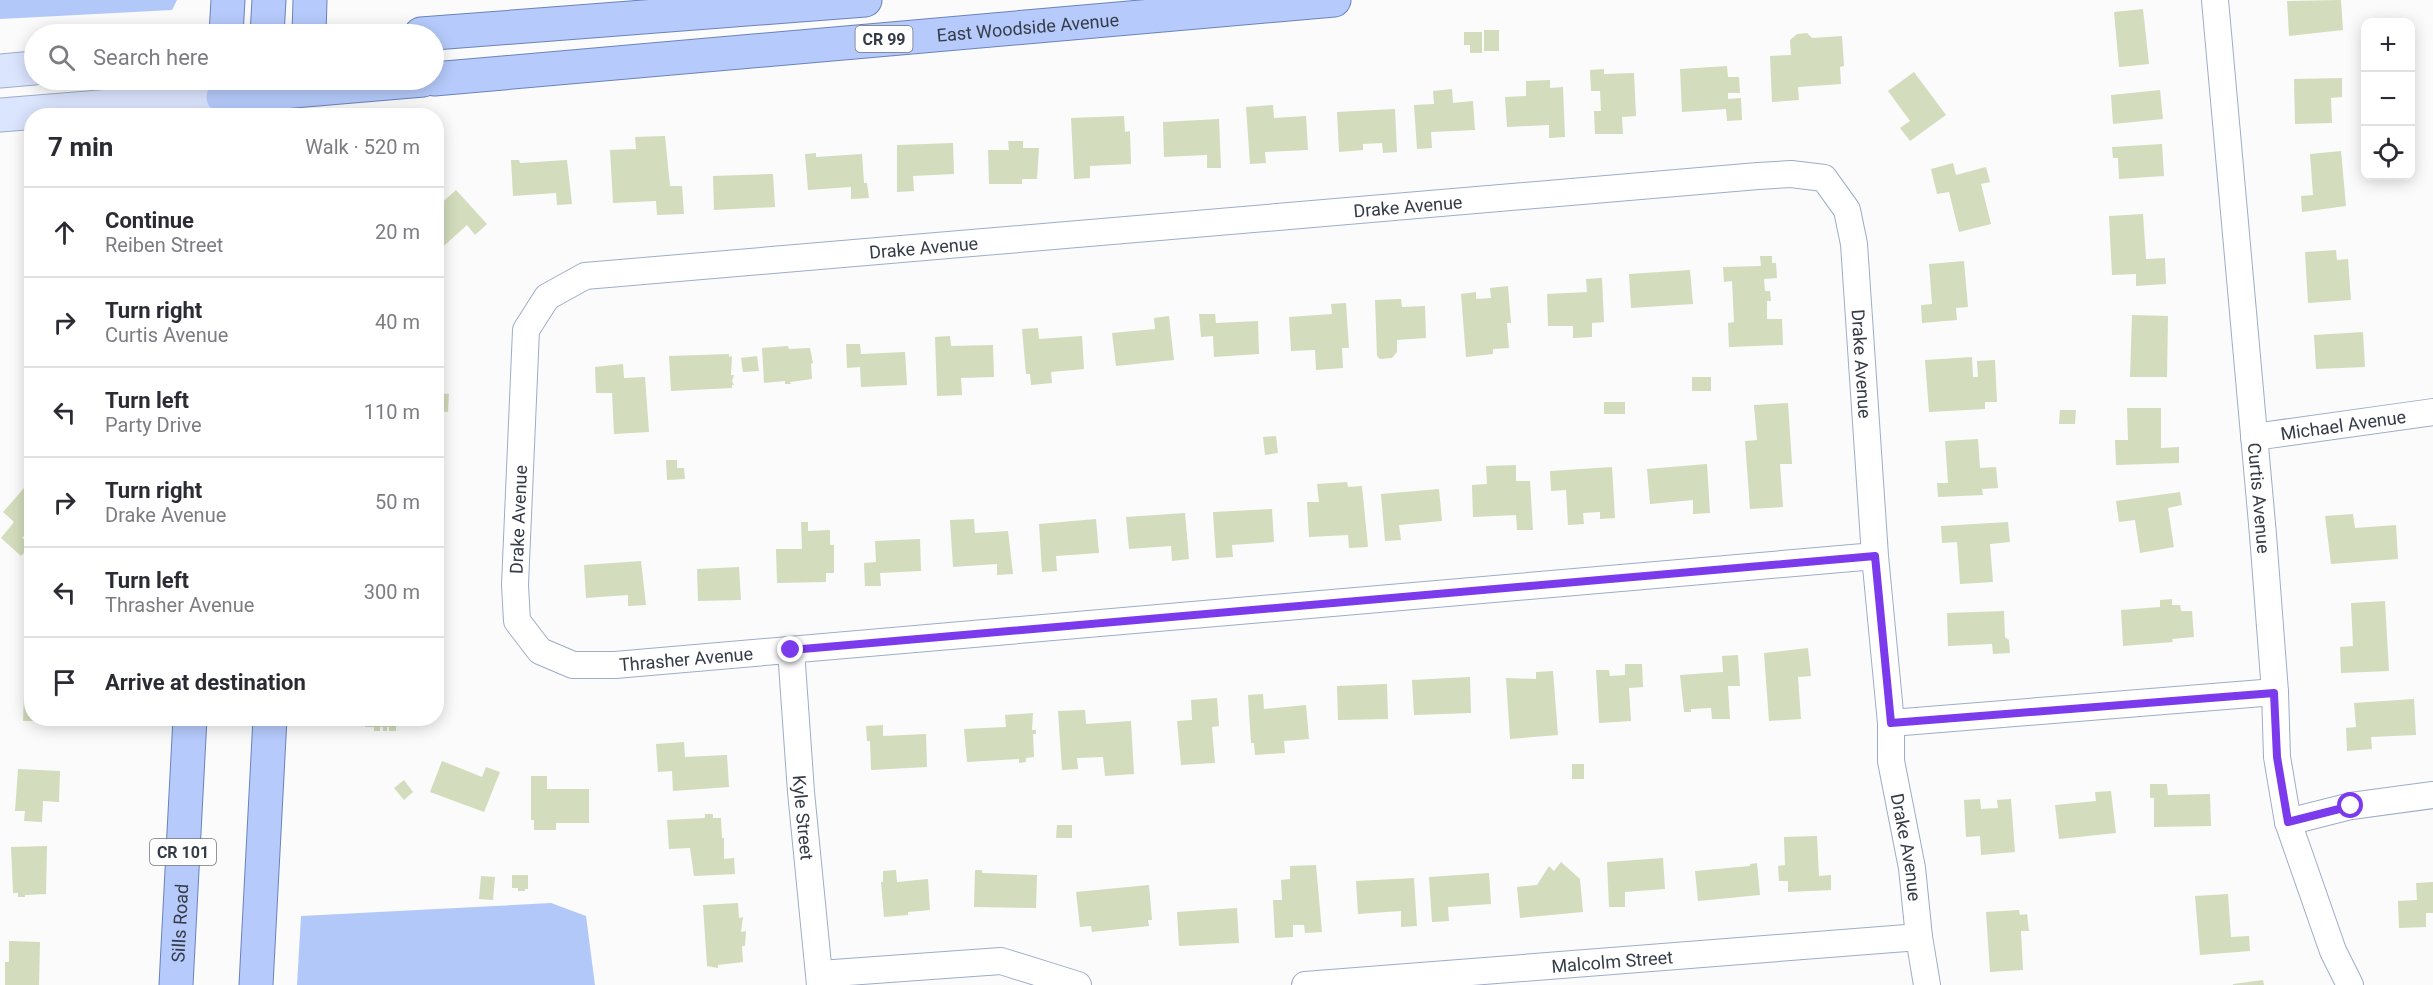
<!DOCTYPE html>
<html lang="en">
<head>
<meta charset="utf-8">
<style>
  body { margin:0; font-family:Roboto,sans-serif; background:#f2f2f3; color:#2b2b33 }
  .controls { position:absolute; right:18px; top:18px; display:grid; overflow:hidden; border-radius:12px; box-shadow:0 3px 15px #0003 }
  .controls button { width:54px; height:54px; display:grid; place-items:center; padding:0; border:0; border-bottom:2px solid #e1e1e2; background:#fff; color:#2b2b33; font:30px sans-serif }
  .stop { position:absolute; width:18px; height:18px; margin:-14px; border:4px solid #7c3aed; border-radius:50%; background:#fff }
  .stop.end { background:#7c3aed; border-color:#fff; box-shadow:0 2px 6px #0008 }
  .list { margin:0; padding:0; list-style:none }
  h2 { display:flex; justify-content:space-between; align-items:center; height:78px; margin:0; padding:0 24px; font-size:26px }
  h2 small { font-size:20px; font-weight:400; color:#7c7c81 }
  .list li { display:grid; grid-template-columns:39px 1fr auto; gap:18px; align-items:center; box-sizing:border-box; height:90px; padding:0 24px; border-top:2px solid #e1e1e2 }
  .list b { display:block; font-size:22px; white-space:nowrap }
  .list p { margin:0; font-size:20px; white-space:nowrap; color:#7c7c81 }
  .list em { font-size:20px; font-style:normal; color:#7c7c81 }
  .icon { flex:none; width:33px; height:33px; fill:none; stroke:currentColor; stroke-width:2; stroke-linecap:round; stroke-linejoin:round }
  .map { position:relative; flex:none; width:2433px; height:985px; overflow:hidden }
  .search { position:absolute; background:#fff; box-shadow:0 3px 15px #0003; left:24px; top:24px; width:420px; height:66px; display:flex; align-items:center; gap:15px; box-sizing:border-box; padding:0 21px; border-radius:33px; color:#7c7c81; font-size:22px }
  .panel { position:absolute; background:#fff; box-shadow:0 3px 15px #0003; left:24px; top:108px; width:420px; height:618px; border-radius:24px }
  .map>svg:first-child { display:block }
  .green { fill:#b2c8f8 }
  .building { fill:#d3dcbc }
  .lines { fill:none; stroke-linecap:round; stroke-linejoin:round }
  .street-casing { stroke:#9eacc8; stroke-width:28 }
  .secondary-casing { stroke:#9eacc8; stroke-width:35 }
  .primary-casing { stroke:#6a82bb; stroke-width:35 }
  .street { stroke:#fff; stroke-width:26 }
  .secondary { stroke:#dbe5fe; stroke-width:33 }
  .primary { stroke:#b6cbfc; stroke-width:33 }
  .route { stroke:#7c3aed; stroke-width:8 }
  .labels { text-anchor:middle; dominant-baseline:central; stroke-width:5; stroke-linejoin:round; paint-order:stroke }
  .shield { fill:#fff; stroke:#72767e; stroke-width:1.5 }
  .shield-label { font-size:16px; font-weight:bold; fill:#353b47 }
  .street-label { font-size:18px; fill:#353b47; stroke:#fff }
</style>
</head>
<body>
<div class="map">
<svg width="2433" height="985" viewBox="0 0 2433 985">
  <rect width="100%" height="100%" fill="#fbfbfb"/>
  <path class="green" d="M 0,0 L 177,0 L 172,10 L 0,19 Z
    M 551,903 L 586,916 L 595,985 L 297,985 L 301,916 Z"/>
  <path class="building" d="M 2341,0 L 2343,30 L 2289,36 L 2287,1 Z
    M 2143,9 L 2149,64 L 2119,67 L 2114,12 Z
    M 1484,30 L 1499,30 L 1499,51 L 1484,51 Z
    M 1464,32 L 1482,32 L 1482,53 L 1470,53 L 1470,45 L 1464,45 Z
    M 1807,33 L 1812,38 L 1842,36 L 1844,66 L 1840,67 L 1841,84 L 1798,87 L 1799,100 L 1772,102 L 1770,56 L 1791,55 L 1790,40 L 1797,34 Z
    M 1727,66 L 1728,77 L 1739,77 L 1740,93 L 1728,93 L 1728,99 L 1741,98 L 1742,120 L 1727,121 L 1726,109 L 1682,112 L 1680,69 Z
    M 1604,69 L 1604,74 L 1634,73 L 1636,116 L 1622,117 L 1623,134 L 1595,134 L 1594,111 L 1601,111 L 1600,91 L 1591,91 L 1590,70 Z
    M 1914,72 L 1946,115 L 1910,141 L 1900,128 L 1910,121 L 1888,91 Z
    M 2342,78 L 2342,97 L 2331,98 L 2332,123 L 2295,124 L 2294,79 Z
    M 1550,80 L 1550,88 L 1563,87 L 1565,137 L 1549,138 L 1549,125 L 1507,127 L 1505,97 L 1526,96 L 1526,81 Z
    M 1452,89 L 1453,103 L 1473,101 L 1475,130 L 1431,132 L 1432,148 L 1417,149 L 1414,105 L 1434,104 L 1433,91 Z
    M 2160,90 L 2163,119 L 2113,124 L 2111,95 Z
    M 1273,105 L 1274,118 L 1306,116 L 1308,150 L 1265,152 L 1266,163 L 1250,164 L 1246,107 Z
    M 1395,109 L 1397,152 L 1383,153 L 1382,143 L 1363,144 L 1363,150 L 1339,152 L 1337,112 Z
    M 1124,116 L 1125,132 L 1130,131 L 1131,164 L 1090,166 L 1090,178 L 1074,179 L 1071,118 Z
    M 1219,119 L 1221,168 L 1207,168 L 1207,155 L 1164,157 L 1163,122 Z
    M 665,136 L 670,186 L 682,186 L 684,214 L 657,215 L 656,201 L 613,203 L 610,150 L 636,149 L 635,137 Z
    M 1008,141 L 1023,141 L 1023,148 L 1039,148 L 1037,179 L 1022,179 L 1022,184 L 989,184 L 988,150 L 1009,150 Z
    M 953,143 L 954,174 L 913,176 L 914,191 L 897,192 L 897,145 Z
    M 2162,144 L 2164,176 L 2119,179 L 2118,158 L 2113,158 L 2112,147 Z
    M 2341,151 L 2346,206 L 2302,212 L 2301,196 L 2313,195 L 2310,154 Z
    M 816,153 L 816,157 L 862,154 L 864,183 L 867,183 L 869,198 L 851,199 L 851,187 L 808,190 L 805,154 Z
    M 511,160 L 519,160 L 520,163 L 567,160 L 572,204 L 557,205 L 556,193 L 513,196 Z
    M 1953,163 L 1956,175 L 1986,167 L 1990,182 L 1981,184 L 1991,224 L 1959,232 L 1949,192 L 1937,194 L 1931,169 Z
    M 773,174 L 775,207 L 714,210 L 713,176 Z
    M 456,190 L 487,224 L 475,235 L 467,225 L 436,253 L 436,208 Z
    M 2143,214 L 2146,259 L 2165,258 L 2166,284 L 2136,286 L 2136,274 L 2112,275 L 2109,216 Z
    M 2336,250 L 2337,260 L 2348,259 L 2351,300 L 2308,303 L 2305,252 Z
    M 1760,256 L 1772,256 L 1772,263 L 1776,263 L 1777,278 L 1764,279 L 1765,291 L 1770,291 L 1771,301 L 1767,301 L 1767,319 L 1782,319 L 1783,345 L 1729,347 L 1728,323 L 1734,322 L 1732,281 L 1724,282 L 1723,267 L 1761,266 Z
    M 1964,261 L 1968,307 L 1956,308 L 1957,320 L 1922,323 L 1921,305 L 1932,304 L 1929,264 Z
    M 1690,270 L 1693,304 L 1631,308 L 1629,274 Z
    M 1602,278 L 1604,322 L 1592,323 L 1592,337 L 1573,338 L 1573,326 L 1548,326 L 1547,294 L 1587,292 L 1586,279 Z
    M 1508,286 L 1511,323 L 1507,323 L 1509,348 L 1493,349 L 1493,354 L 1466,357 L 1461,294 L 1476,292 L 1476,299 L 1491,298 L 1490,288 Z
    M 1401,299 L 1402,307 L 1425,306 L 1426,338 L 1397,340 L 1397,352 L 1392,358 L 1380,359 L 1377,356 L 1375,300 Z
    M 1346,303 L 1349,348 L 1342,348 L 1343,368 L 1316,370 L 1315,350 L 1291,351 L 1289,317 L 1332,314 L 1331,304 Z
    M 1199,314 L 1215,314 L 1216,323 L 1258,321 L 1259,354 L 1214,357 L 1213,336 L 1201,337 Z
    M 2132,315 L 2168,316 L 2167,377 L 2130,377 Z
    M 1169,316 L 1174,360 L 1116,366 L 1112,333 L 1155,329 L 1154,318 Z
    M 1038,328 L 1039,339 L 1082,336 L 1084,369 L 1051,372 L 1052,383 L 1031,385 L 1030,374 L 1026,374 L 1022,329 Z
    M 2363,332 L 2365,367 L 2316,369 L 2314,335 Z
    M 950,336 L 951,346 L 993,345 L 994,377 L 961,378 L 962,395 L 937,396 L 935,337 Z
    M 846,344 L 860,344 L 861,354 L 905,352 L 907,385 L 861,387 L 860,367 L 847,368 Z
    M 788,346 L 789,349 L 810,348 L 813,363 L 811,364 L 812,379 L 790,382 L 791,384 L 785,384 L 785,381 L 764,383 L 762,348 Z
    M 729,354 L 729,357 L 732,356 L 731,375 L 734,375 L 732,381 L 734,385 L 732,385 L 732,388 L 671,391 L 669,356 Z
    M 757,356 L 759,371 L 743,372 L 741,358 Z
    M 1972,357 L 1973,377 L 1978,377 L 1977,361 L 1995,360 L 1997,402 L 1985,402 L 1985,409 L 1929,412 L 1925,360 Z
    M 623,364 L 624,378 L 645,377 L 649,432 L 614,434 L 612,393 L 596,393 L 595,367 Z
    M 1692,377 L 1711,377 L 1711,391 L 1692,391 Z
    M 436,393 L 449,394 L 448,412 L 436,411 Z
    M 1604,402 L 1625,402 L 1625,414 L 1604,414 Z
    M 1788,403 L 1792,464 L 1780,464 L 1783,507 L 1750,509 L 1745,441 L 1757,440 L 1754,405 Z
    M 2127,408 L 2161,408 L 2161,448 L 2179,447 L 2179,463 L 2116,465 L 2115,440 L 2128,440 Z
    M 2060,410 L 2076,410 L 2075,424 L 2059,424 Z
    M 1276,436 L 1278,453 L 1265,455 L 1263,437 Z
    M 1978,439 L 1980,468 L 1996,467 L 1998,488 L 1982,489 L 1983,495 L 1938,497 L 1937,483 L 1948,483 L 1945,441 Z
    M 666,460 L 677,460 L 677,468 L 684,468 L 685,479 L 667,480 Z
    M 1707,464 L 1710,513 L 1693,514 L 1693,500 L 1650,504 L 1647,469 Z
    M 1516,465 L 1516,481 L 1530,481 L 1533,530 L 1517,530 L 1516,515 L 1473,517 L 1472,485 L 1487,484 L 1486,466 Z
    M 1612,467 L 1615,518 L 1600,519 L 1600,512 L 1583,513 L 1584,524 L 1568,525 L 1566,490 L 1551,491 L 1550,471 Z
    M 32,479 L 32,527 L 22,538 L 31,545 L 21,556 L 1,538 L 14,522 L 3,512 Z
    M 1347,482 L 1348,487 L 1362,486 L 1368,547 L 1349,548 L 1348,535 L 1309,537 L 1307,502 L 1319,502 L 1317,484 Z
    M 1439,489 L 1442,521 L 1399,525 L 1401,540 L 1385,541 L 1381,494 Z
    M 2180,492 L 2182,505 L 2168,508 L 2174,547 L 2140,553 L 2135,520 L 2119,522 L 2116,501 Z
    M 1272,509 L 1274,542 L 1232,545 L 1233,557 L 1216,558 L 1213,512 Z
    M 1185,513 L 1189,559 L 1172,561 L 1171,546 L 1129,549 L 1126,517 Z
    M 2353,514 L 2355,528 L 2396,525 L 2398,559 L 2331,564 L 2325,516 Z
    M 974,519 L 975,533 L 1008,531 L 1013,574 L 997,575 L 997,564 L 953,567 L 950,520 Z
    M 1096,519 L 1099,553 L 1056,556 L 1057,571 L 1042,572 L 1039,524 Z
    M 801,522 L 808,522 L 808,531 L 830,530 L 830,545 L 834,545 L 834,573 L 826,573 L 826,582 L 777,583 L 776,549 L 802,549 Z
    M 2008,522 L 2010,542 L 1990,544 L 1993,582 L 1960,584 L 1957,542 L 1942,543 L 1941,526 Z
    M 436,527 L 441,527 L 440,543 L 436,543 Z
    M 920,539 L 921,571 L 880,573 L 881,586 L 865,586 L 864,563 L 876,562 L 875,541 Z
    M 641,561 L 646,605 L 628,606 L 628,595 L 586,598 L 584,565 Z
    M 739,567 L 741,600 L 698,601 L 697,569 Z
    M 2172,599 L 2172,605 L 2180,605 L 2181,611 L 2192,611 L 2194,637 L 2172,639 L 2173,642 L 2123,646 L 2121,610 L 2160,607 L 2160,600 Z
    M 2385,601 L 2389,671 L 2341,673 L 2340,647 L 2353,646 L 2351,603 Z
    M 2004,611 L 2005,637 L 2009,640 L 2010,653 L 1993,654 L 1992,644 L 1948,646 L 1947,613 Z
    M 1808,648 L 1811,676 L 1798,677 L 1801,719 L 1769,721 L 1764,653 Z
    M 1738,655 L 1740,686 L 1728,686 L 1730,719 L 1712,719 L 1711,708 L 1691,709 L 1691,712 L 1684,712 L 1680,675 L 1723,672 L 1722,656 Z
    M 1625,664 L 1642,664 L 1643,687 L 1629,688 L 1631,721 L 1599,723 L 1596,670 L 1609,670 L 1610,676 L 1625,675 Z
    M 1553,671 L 1558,735 L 1510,739 L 1506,678 L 1536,679 L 1536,672 Z
    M 1470,677 L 1471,713 L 1414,715 L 1412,680 Z
    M 1387,684 L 1388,719 L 1338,720 L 1337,686 Z
    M 1263,694 L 1264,709 L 1306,705 L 1309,739 L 1284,741 L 1285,753 L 1255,755 L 1254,743 L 1251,743 L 1248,695 Z
    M 24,695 L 32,695 L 32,718 L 38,718 L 38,721 L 23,721 Z
    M 1217,698 L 1219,726 L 1212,727 L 1215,763 L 1181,765 L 1177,721 L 1192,720 L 1191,700 Z
    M 2414,699 L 2416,735 L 2371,737 L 2372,749 L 2347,751 L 2346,728 L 2356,727 L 2354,703 Z
    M 1085,710 L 1086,724 L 1131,721 L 1134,774 L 1105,776 L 1103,757 L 1077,758 L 1078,769 L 1062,770 L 1058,711 Z
    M 1033,713 L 1032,730 L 1036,730 L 1036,734 L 1033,734 L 1034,757 L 1026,758 L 1026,762 L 1019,763 L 1019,759 L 967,762 L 964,729 L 1006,727 L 1005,715 Z
    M 365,718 L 402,718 L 402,726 L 396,726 L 396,731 L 389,731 L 389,727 L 387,727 L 387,731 L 383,731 L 383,727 L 380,727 L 380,731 L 374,731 L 374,727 L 365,727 Z
    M 883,725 L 883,736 L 926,734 L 927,767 L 871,770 L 870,741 L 867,741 L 866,726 Z
    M 684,742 L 685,757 L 727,755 L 729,787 L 673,791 L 672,771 L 658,772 L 656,744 Z
    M 442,761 L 482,777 L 486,767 L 500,772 L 484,812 L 430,792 Z
    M 1572,764 L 1584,764 L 1584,779 L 1572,779 Z
    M 18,769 L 60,771 L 59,802 L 43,801 L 42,822 L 24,821 L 25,811 L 15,811 Z
    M 531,776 L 547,776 L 547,789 L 589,789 L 589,823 L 556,823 L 556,830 L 534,830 L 534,820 L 531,820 Z
    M 404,780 L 413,792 L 404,800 L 394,788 Z
    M 2150,784 L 2167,784 L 2168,795 L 2210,794 L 2211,826 L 2154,827 L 2154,798 L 2150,798 Z
    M 2111,791 L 2116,833 L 2059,839 L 2055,805 L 2096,801 L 2095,792 Z
    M 1980,799 L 1981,809 L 1998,808 L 1997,800 L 2011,799 L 2015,852 L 1981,855 L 1980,836 L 1966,837 L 1964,800 Z
    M 705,814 L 713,814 L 713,818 L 721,818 L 722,838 L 724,838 L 724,859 L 734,858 L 735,874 L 694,876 L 690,848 L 669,849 L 667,820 L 705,818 Z
    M 1057,825 L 1072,825 L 1072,838 L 1056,838 Z
    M 1817,836 L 1819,876 L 1831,875 L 1831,890 L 1788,892 L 1788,881 L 1779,881 L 1778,866 L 1785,865 L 1784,837 Z
    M 47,846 L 46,894 L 25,895 L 25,897 L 18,897 L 18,893 L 13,893 L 11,847 Z
    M 1663,858 L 1665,889 L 1625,892 L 1625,907 L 1609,907 L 1607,862 Z
    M 1561,862 L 1580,879 L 1583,912 L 1520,918 L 1517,887 L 1537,885 L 1549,866 L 1554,871 Z
    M 1757,863 L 1760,895 L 1698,901 L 1695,871 L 1750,866 L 1750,864 Z
    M 1316,865 L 1322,932 L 1305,933 L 1304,925 L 1293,925 L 1293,937 L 1275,938 L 1273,900 L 1282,900 L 1281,880 L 1290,879 L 1290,866 Z
    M 896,870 L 897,882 L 928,879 L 930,910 L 908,912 L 908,915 L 884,917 L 881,882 L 883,882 L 883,871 Z
    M 975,870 L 982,870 L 982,873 L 1037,875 L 1036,908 L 974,907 Z
    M 1489,873 L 1491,904 L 1448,907 L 1449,921 L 1432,922 L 1429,877 Z
    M 512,875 L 528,875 L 528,889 L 525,889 L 525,891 L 518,891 L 518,888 L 512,888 Z
    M 481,876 L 495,877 L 493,900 L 479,899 Z
    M 1414,878 L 1417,926 L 1401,927 L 1401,911 L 1358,914 L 1356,881 Z
    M 2433,882 L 2433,913 L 2426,913 L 2426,927 L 2399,928 L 2398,901 L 2417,900 L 2416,883 Z
    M 1149,885 L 1152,920 L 1148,920 L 1149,926 L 1092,932 L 1091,926 L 1080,927 L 1076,892 Z
    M 2228,894 L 2231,937 L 2249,936 L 2250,951 L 2200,955 L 2195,896 Z
    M 738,903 L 739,918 L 743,917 L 741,932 L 746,931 L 745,946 L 742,946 L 743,962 L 718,965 L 718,968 L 707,966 L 703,905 Z
    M 1237,908 L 1239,943 L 1179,946 L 1177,912 Z
    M 2019,910 L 2020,915 L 2027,914 L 2029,931 L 2021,931 L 2023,970 L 1990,972 L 1986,912 Z
    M 9,941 L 40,942 L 39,985 L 5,985 L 5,962 L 9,962 Z
    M 2263,980 L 2264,985 L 2233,985 L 2233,984 Z"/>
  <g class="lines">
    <g class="street-casing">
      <g id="street">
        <path id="s1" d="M 2215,0 L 2263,535 L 2275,692 L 2277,757 L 2288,822 L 2333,951 L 2350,985"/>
        <path id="s2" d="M 2254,437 L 2433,412"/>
        <path id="s3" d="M 1875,556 L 615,665 L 573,665 L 540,651 L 517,621 L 515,585 L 526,330 L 547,297 L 585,276 L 1758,176 L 1791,174 L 1824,178 L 1847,210 L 1854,244 L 1875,556 L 1891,723 L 1891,761 L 1912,868 L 1919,937 L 1927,985"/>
        <path id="s4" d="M 791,650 L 801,792 L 820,985"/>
        <path d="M 1891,723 L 2275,692"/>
        <path d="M 2288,822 L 2351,806 L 2433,795"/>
        <path d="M 820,974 L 1001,961 L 1078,985"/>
        <path id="s5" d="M 1305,985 L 1919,937"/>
      </g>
    </g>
    <g class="secondary-casing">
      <path id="secondary" d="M 0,71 L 34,68
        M 0,115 L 223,97"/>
    </g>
    <g class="primary-casing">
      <g id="primary">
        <path d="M 226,34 L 228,0"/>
        <path d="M 267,34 L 269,0"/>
        <path d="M 309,34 L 310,0"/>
        <path d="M 421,34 L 865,0"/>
        <path id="s6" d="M 434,79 L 1334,0"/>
        <path d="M 223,97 L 423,80"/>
        <path id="s7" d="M 176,985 L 190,718"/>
        <path d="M 256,985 L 270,718"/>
      </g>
    </g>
    <use href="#street" class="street"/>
    <use href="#secondary" class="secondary"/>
    <use href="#primary" class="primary"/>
  </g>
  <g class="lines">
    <path class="route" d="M 791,650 L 1875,556 L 1891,723 L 2274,693 L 2277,757 L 2288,822 L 2351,806"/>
  </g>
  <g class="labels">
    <g class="shield">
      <rect x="855.5" y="26" width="57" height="26" rx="4.5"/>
      <rect x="150" y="839" width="66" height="26" rx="4.5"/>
    </g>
    <g class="shield-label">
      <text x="884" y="39">CR 99</text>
      <text x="183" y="852">CR 101</text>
    </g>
    <g class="street-label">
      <text stroke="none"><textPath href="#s6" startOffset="596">East Woodside Avenue</textPath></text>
      <text stroke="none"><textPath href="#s3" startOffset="2580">Drake Avenue</textPath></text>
      <text stroke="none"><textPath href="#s3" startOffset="2094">Drake Avenue</textPath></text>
      <text stroke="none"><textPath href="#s3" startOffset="3192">Drake Avenue</textPath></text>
      <text stroke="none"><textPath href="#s2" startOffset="90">Michael Avenue</textPath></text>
      <text stroke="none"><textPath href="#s1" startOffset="500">Curtis Avenue</textPath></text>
      <text stroke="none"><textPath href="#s3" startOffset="1482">Drake Avenue</textPath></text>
      <text transform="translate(686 659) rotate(-5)">Thrasher Avenue</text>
      <text stroke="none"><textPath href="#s4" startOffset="168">Kyle Street</textPath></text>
      <text stroke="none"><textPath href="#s3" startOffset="3678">Drake Avenue</textPath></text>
      <text stroke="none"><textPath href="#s7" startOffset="62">Sills Road</textPath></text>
      <text stroke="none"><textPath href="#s5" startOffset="308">Malcolm Street</textPath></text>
    </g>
  </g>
</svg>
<div class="controls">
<button>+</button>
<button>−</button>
<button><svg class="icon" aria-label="locate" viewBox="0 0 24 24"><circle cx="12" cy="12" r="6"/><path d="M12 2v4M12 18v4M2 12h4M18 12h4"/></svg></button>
</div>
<div class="stop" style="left:2351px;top:806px"></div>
<div class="stop end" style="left:791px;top:650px"></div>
<div class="search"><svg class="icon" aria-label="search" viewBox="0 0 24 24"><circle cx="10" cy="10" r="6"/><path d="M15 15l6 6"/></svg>Search here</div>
<section class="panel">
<h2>7 min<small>Walk · 520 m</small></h2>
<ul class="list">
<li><svg class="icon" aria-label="ahead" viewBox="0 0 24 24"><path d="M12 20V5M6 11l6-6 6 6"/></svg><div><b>Continue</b><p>Reiben Street</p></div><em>20 m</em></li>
<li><svg class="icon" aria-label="right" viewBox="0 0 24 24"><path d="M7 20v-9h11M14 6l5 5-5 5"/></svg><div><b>Turn right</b><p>Curtis Avenue</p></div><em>40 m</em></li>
<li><svg class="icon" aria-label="left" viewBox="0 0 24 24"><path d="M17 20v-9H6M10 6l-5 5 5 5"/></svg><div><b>Turn left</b><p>Party Drive</p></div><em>110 m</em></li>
<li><svg class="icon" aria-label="right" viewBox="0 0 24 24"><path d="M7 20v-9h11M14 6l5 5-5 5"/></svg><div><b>Turn right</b><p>Drake Avenue</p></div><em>50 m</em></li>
<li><svg class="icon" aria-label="left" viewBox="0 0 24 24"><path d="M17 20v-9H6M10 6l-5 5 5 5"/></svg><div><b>Turn left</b><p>Thrasher Avenue</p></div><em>300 m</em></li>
<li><svg class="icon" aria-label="arrive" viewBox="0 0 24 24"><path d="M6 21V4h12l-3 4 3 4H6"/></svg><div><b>Arrive at destination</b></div></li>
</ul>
</section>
</div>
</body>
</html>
